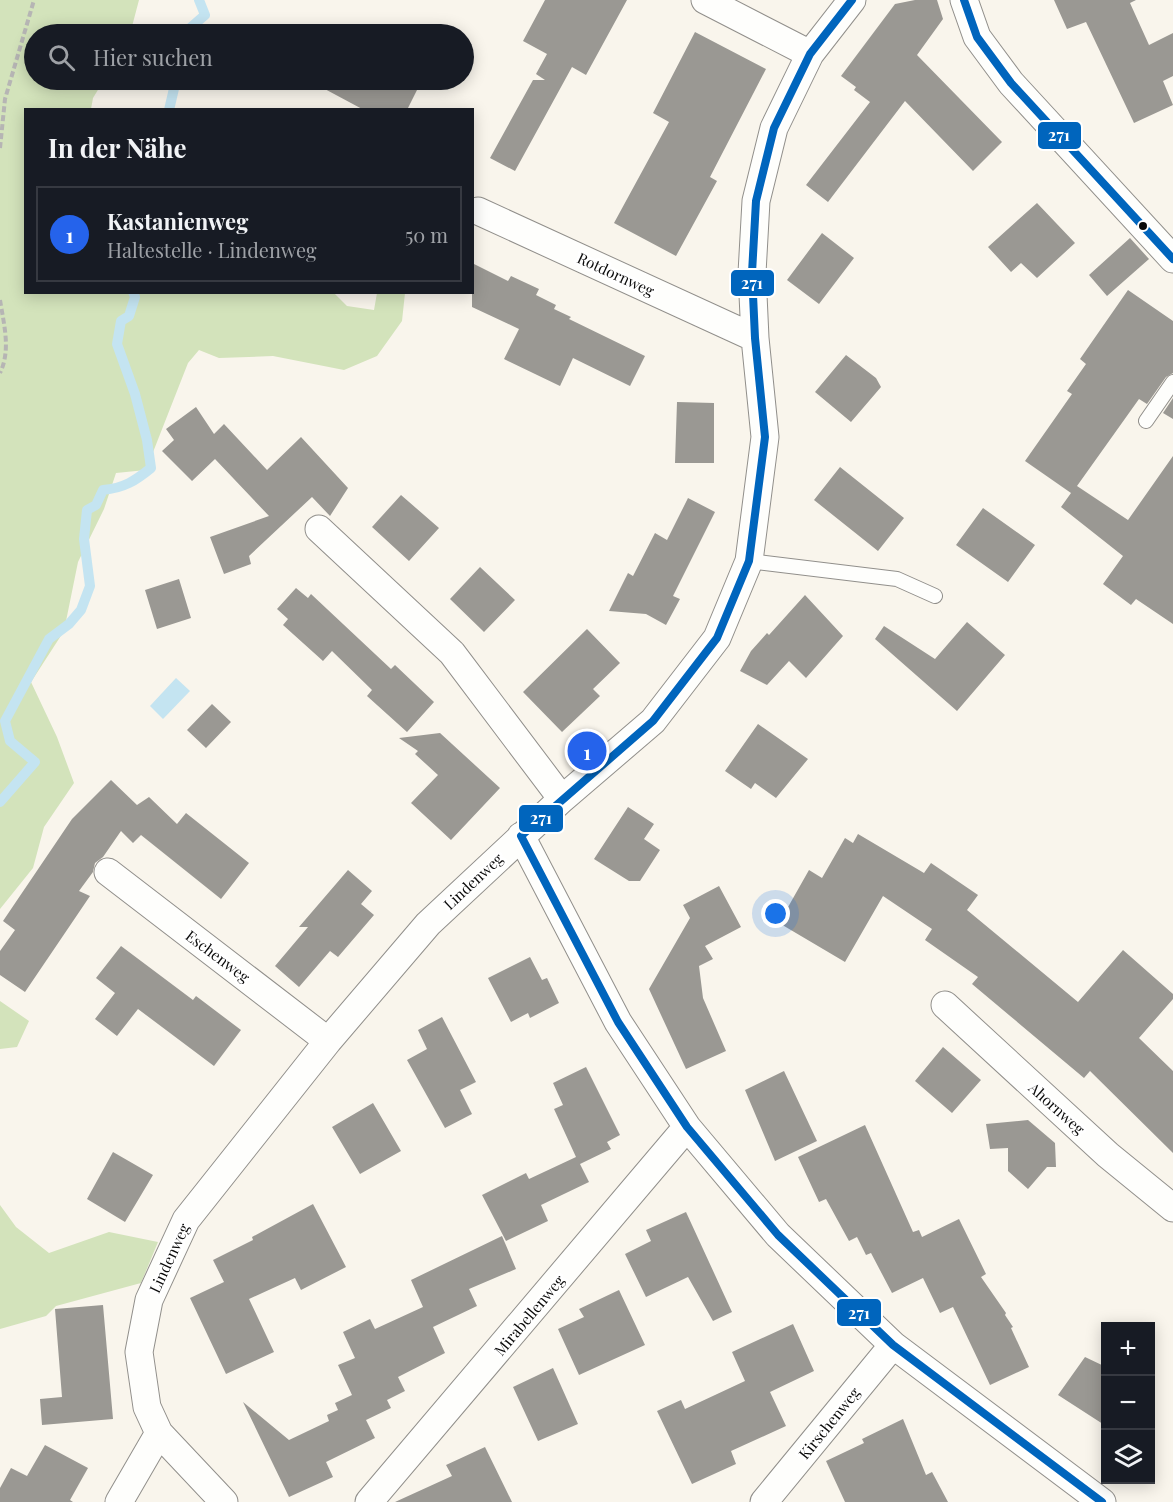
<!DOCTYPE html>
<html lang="de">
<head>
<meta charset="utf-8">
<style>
  body { margin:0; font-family:"Playfair Display",serif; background:#242831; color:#f1f3f6 }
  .controls { position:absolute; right:18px; bottom:18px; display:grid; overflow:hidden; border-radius:0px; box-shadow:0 3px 15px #0003 }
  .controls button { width:54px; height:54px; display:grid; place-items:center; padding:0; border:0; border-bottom:2px solid #363941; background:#171b24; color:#f1f3f6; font:30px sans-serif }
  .you { position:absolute; left:776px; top:914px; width:21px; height:21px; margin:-15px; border:4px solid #fff; border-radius:50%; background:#1a73e8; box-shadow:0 0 0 9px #1a73e833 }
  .badge { display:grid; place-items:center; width:39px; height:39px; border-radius:50%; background:#2563eb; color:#fff; font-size:20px; font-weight:700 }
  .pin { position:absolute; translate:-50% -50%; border:3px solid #fff; box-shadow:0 2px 6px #0006 }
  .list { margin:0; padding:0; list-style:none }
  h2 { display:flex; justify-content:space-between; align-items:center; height:78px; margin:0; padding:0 24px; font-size:26px }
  h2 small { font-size:20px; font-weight:400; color:#9ea1a6 }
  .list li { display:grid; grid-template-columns:39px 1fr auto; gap:18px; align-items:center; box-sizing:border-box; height:96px; margin:0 12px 12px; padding:0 12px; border:2px solid #363941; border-radius:0px }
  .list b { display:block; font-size:22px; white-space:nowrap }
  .list p { margin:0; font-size:20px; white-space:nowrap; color:#9ea1a6 }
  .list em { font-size:20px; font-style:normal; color:#9ea1a6 }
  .icon { flex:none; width:33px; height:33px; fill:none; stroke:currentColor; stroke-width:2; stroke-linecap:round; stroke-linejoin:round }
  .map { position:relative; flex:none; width:1173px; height:1502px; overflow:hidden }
  .search { position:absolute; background:#171b24; box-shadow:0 3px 15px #0003; left:24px; top:24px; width:450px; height:66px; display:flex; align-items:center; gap:15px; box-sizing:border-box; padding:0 21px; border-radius:33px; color:#9ea1a6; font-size:22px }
  .panel { position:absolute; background:#171b24; box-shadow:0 3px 15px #0003; left:24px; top:108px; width:450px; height:186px; border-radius:0px }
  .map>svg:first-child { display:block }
  .forest { fill:#d3e3bb }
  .water { fill:#c4e4f1 }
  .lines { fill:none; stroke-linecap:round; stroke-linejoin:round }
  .stream { stroke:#c4e4f1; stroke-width:10 }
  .building { fill:#9a9893 }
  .service-casing { stroke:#918f8b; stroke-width:16 }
  .minor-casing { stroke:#918f8b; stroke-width:29 }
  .path { stroke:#b6b5b4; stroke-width:4; stroke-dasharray:6 3; stroke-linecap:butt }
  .service { stroke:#fefefc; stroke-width:14 }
  .minor { stroke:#fefefc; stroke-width:27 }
  .bus-1-casing { stroke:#fff; stroke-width:12 }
  .bus-1 { stroke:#0065bd; stroke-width:8 }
  .bus-dot { fill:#090909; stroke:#fff; stroke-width:2 }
  .labels { text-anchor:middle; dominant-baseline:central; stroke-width:6; stroke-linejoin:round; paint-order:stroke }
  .street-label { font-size:15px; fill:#090909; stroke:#fff }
  .line-badge { stroke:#fff; stroke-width:2 }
  .badge-label { font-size:16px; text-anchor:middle; font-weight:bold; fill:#fff }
</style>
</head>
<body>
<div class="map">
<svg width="1173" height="1502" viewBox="0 0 1173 1502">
  <rect width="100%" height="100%" fill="#f9f5ec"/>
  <path class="forest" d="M 0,0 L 139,0 L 130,34 L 34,34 L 34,80 L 104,80 L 93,98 L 91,109 L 26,110 L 26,292 L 334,293 L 347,306 L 374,310 L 377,293 L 405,293 L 402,321 L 377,356 L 344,370 L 273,356 L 219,358 L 199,350 L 188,363 L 146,470 L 116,473 L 104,509 L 78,562 L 64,631 L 31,682 L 57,737 L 74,783 L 44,827 L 33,868 L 0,909 Z
    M 0,1001 L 29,1021 L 17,1047 L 0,1049 Z
    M 0,1205 L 16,1227 L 49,1253 L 109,1232 L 158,1242 L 141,1283 L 56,1306 L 46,1316 L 0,1329 Z"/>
  <path class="water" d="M 176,678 L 190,691 L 163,719 L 150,706 Z"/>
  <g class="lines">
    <path class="stream" d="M 187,34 L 189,29 L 205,15 L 199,0
      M 169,110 L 176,80
      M 0,802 L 35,762 L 10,741 L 5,721 L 49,639 L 69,624 L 81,610 L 90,586 L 84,539 L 87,510 L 96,505 L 103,490 C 124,488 135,481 151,468 L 147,440 L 135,394 L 117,344 L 121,321 L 129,316 L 135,297 L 133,292"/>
  </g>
  <path class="building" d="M 545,0 L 627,0 L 586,75 L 572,67 L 515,171 L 490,158 L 533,80 L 545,80 L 536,74 L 547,54 L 523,41 Z
    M 915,0 L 937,0 L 943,19 L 917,55 L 1002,142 L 973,171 L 905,101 L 828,202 L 806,185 L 870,102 L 854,90 L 856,87 L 841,76 L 895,4 Z
    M 1054,0 L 1136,0 L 1130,3 L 1149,45 L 1173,33 L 1173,76 L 1163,81 L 1173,105 L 1134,123 L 1086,22 L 1067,29 Z
    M 695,32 L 766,69 L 710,177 L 717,181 L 676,256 L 614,223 L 669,122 L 653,113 Z
    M 308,80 L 422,80 L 407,110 L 364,110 Z
    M 1037,203 L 1075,243 L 1037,278 L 1021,263 L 1011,272 L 988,247 Z
    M 822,233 L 854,258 L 819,304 L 787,280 Z
    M 1130,238 L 1149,259 L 1107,296 L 1089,275 Z
    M 472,263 L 508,281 L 511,276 L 539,289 L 536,295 L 556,305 L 554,309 L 571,317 L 569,319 L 645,356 L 630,386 L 573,358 L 560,386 L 504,359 L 519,329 L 472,307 Z
    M 1128,290 L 1173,321 L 1173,373 L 1166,377 L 1147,404 L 1139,399 L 1077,486 L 1128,520 L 1173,456 L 1173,624 L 1136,599 L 1131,605 L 1103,584 L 1123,556 L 1061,507 L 1071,493 L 1025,461 L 1072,394 L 1067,391 L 1086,364 L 1080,359 Z
    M 846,355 L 876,378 L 881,387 L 851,422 L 815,392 Z
    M 1173,398 L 1173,419 L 1163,413 Z
    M 677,402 L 714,403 L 714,463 L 675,463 Z
    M 196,407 L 214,434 L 224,424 L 267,470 L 301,437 L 348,488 L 330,516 L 312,497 L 249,556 L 251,564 L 224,574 L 210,537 L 269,516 L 215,459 L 192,481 L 162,451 L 174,440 L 166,429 Z
    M 840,467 L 904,518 L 878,551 L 814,500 Z
    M 401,495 L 439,528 L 409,561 L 372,527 Z
    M 688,498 L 715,512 L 673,596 L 680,599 L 666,625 L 646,614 L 609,611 L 628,573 L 633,576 L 655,533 L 667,540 Z
    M 983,508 L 1035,545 L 1008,582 L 956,545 Z
    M 480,567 L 515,600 L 484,632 L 450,599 Z
    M 179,579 L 191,618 L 157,629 L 145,590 Z
    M 296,588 L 308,598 L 311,594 L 391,669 L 395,665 L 434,702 L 407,732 L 367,696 L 372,690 L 332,651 L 323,661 L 283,625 L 288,619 L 277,609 Z
    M 805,595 L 843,636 L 806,678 L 789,661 L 767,685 L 740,671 L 751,651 L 767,633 L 769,635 Z
    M 967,622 L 1005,655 L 957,711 L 875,639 L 884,626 L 935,659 Z
    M 587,629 L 620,663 L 593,689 L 600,696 L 562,732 L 523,692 Z
    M 212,704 L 231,722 L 206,748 L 187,730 Z
    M 758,724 L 808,759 L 776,798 L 755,783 L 751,789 L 725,771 Z
    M 440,733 L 500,788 L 451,840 L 411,803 L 438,775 L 415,754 L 418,751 L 399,738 Z
    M 111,780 L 137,805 L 149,797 L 177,824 L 186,813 L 249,863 L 221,899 L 141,835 L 133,843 L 121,831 L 103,857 L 95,863 L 93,872 L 79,891 L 90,896 L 25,992 L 0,975 L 0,951 L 15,930 L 3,921 L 72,819 Z
    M 628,807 L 654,824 L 644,839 L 660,850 L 640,881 L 629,881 L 594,859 Z
    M 858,834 L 924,873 L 931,863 L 978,895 L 967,910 L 1078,1002 L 1123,950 L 1173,994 L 1173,999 L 1139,1038 L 1173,1071 L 1173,1153 L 1090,1071 L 1084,1078 L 972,984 L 978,977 L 925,940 L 932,929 L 883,896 L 845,962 L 779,923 L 809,870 L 822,878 L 845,838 L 853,843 Z
    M 348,870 L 372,891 L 361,904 L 374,915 L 338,957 L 330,951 L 299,987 L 275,966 L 308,927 L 299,927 Z
    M 719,886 L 741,927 L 705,946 L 713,959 L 699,966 L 703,998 L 726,1051 L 686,1069 L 649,989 L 690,918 L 683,905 Z
    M 121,946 L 193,1000 L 196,996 L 241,1030 L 214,1066 L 138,1009 L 117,1036 L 95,1019 L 115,993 L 96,978 Z
    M 530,957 L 542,980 L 547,978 L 559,1003 L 530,1018 L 528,1013 L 511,1022 L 488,978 Z
    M 442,1017 L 476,1082 L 460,1090 L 472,1114 L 445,1128 L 407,1060 L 427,1049 L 418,1030 Z
    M 943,1047 L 981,1080 L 952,1113 L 915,1081 Z
    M 586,1067 L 620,1135 L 607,1142 L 611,1149 L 580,1164 L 589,1182 L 541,1205 L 548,1221 L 506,1241 L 482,1195 L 526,1173 L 529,1179 L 576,1157 L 554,1109 L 563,1105 L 553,1083 Z
    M 784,1071 L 817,1141 L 775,1161 L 745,1090 Z
    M 373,1103 L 401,1151 L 360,1174 L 332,1127 Z
    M 1028,1120 L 1055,1143 L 1056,1167 L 1047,1167 L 1028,1189 L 1008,1171 L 1008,1148 L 990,1149 L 986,1124 Z
    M 865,1125 L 913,1232 L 919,1230 L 922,1237 L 959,1219 L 986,1274 L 981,1277 L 1006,1313 L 1005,1315 L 1013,1327 L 1011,1328 L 1029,1367 L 990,1385 L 953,1307 L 940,1313 L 923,1278 L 892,1293 L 871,1253 L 866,1255 L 857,1237 L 849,1241 L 826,1199 L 819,1202 L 798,1157 Z
    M 113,1152 L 153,1175 L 125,1222 L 87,1199 Z
    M 313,1204 L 346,1267 L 301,1290 L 295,1278 L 249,1299 L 274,1352 L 226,1374 L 190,1298 L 224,1282 L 213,1260 L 253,1240 L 252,1237 Z
    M 686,1212 L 732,1312 L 713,1321 L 688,1277 L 646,1297 L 625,1254 L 651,1241 L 646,1230 Z
    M 502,1236 L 516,1269 L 469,1289 L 477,1306 L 433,1327 L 445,1353 L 398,1377 L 405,1391 L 387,1400 L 391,1408 L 366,1420 L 375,1438 L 326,1462 L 333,1477 L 289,1497 L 243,1402 L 289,1440 L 329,1421 L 327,1415 L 338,1410 L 335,1403 L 352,1395 L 338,1365 L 355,1358 L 343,1332 L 370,1319 L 375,1329 L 423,1307 L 411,1280 Z
    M 619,1290 L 645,1345 L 579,1375 L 558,1329 L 584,1317 L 579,1309 Z
    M 103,1305 L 113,1419 L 42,1425 L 40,1399 L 62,1397 L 55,1309 Z
    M 793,1324 L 814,1371 L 770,1392 L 786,1426 L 731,1451 L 736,1464 L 692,1484 L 657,1411 L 681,1400 L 685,1409 L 745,1381 L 732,1352 Z
    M 1085,1357 L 1106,1367 L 1106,1426 L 1058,1395 Z
    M 553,1368 L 578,1424 L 538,1441 L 513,1387 Z
    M 903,1419 L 926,1475 L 932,1472 L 948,1502 L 845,1502 L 826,1461 L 864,1443 L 862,1439 Z
    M 45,1445 L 88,1468 L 70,1500 L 73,1502 L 0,1502 L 0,1488 L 11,1468 L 27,1476 Z
    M 485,1447 L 512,1502 L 395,1502 L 452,1476 L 446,1465 Z"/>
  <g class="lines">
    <g class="service-casing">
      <path id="service" d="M 1146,421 L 1173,382
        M 749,561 L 897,579 L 935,596"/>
    </g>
    <g class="minor-casing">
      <path id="minor" d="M 705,0 L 810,54
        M 964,0 L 977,37 L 1011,83 L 1173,259
        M 478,211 L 755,338
        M 319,529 L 452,653 L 562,799
        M 521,836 L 618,1022 L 687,1127 L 778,1235 L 893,1345 L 1102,1502
        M 108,872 L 328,1041
        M 945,1005 L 1108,1155 L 1173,1208
        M 119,1502 L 159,1433
        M 224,1502 L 159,1433 L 147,1407 L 139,1352 L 149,1300 L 186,1220 L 328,1041 L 428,924 L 562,799 L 653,721 L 717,638 L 749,561 L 765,437 L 755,338 L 752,273 L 756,201 L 774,128 L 810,54 L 852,0
        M 369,1502 L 687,1127
        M 764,1502 L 893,1345"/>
    </g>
    <path class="path" d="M 0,148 L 5,99 L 34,0
      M 0,300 C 4,325 11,350 0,373"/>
    <use href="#service" class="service"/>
    <use href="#minor" class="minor"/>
    <g class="bus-1-casing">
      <path id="bus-1" d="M 852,0 L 810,54 L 774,128 L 756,201 L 752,273 L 755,338 L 765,437 L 749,561 L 717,638 L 653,721 L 521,836 L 618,1022 L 687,1127 L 778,1235 L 893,1345 L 1102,1502
        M 964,0 L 977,37 L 1011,83 L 1173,259"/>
    </g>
    <use href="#bus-1" class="bus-1"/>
  </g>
  <circle class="bus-dot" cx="1143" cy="226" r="5"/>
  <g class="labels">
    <g class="street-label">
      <text transform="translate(616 274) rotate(25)">Rotdornweg</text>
      <text transform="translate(473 881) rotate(-43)">Lindenweg</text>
      <text transform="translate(218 956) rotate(37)">Eschenweg</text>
      <text transform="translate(1057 1108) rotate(42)">Ahornweg</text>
      <text transform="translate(169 1258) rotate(-65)">Lindenweg</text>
      <text transform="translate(529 1315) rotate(-50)">Mirabellenweg</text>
      <text transform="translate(829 1423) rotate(-51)">Kirschenweg</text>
    </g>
  </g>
  <g class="line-badge">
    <rect x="1037" y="121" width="45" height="29" rx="6" fill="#0065bd"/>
    <rect x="730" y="269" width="45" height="28" rx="6" fill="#0065bd"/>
    <rect x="518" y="804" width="46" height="29" rx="6" fill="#0065bd"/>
    <rect x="836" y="1298" width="46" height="29" rx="6" fill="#0065bd"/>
  </g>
  <g class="badge-label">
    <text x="1059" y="141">271</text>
    <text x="752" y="289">271</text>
    <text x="541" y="824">271</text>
    <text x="859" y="1319">271</text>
  </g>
</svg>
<div class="controls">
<button>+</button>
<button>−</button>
<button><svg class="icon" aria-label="layers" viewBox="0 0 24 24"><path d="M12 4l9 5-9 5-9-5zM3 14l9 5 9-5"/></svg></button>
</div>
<div class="you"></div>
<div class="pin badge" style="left:587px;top:751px">1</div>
<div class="search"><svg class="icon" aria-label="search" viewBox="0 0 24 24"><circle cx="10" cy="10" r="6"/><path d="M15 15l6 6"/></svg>Hier suchen</div>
<section class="panel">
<h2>In der Nähe<small></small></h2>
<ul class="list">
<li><span class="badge">1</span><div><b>Kastanienweg</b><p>Haltestelle · Lindenweg</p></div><em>50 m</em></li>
</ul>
</section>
</div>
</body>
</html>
